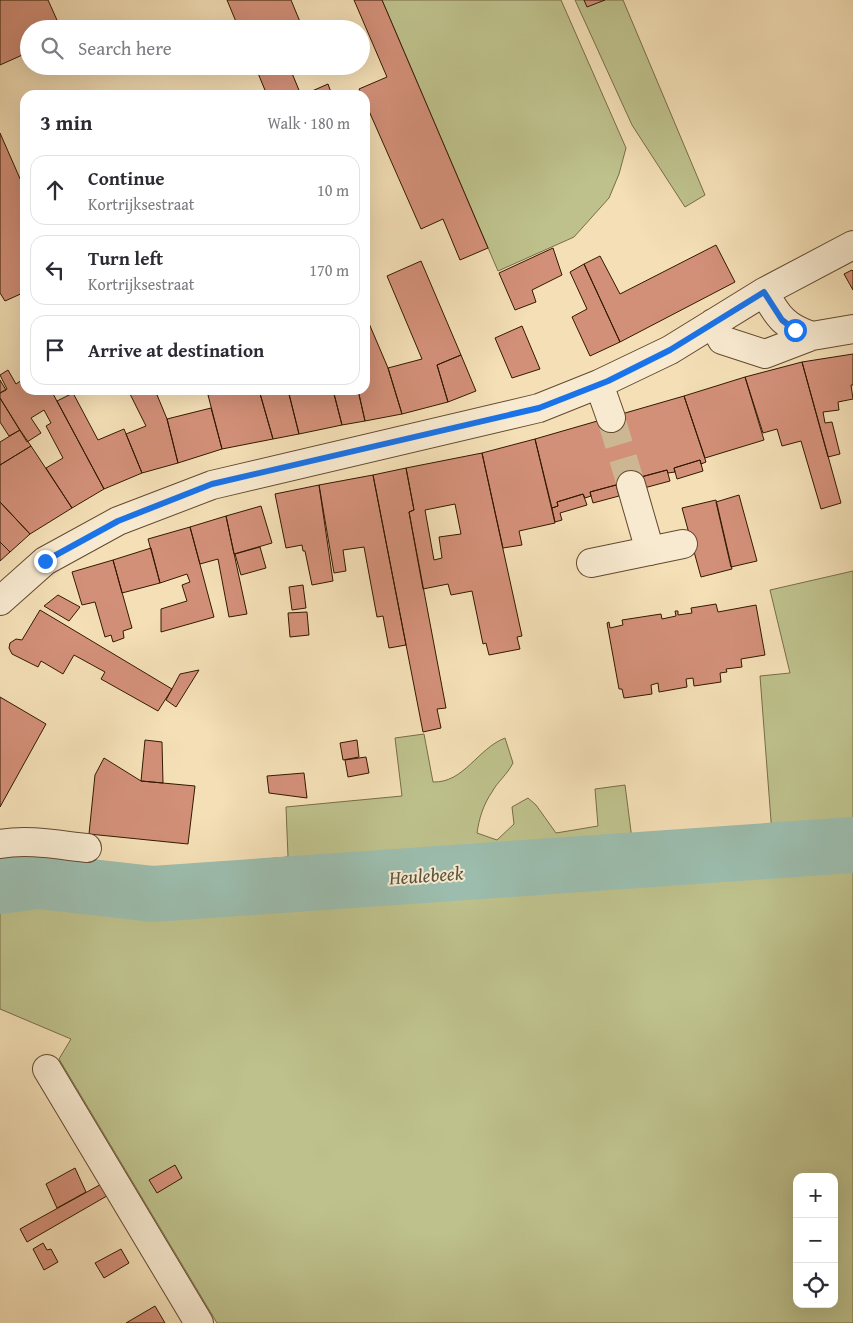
<!DOCTYPE html>
<html lang="en">
<head>
<meta charset="utf-8">
<style>
  body { margin:0; font-family:"Gentium Book Plus",serif; background:#f7f7f7; color:#2b2b33 }
  .controls { position:absolute; right:15px; bottom:15px; display:grid; overflow:hidden; border-radius:10px; box-shadow:0 5px 20px #0002 }
  .controls button { width:45px; height:45px; display:grid; place-items:center; padding:0; border:0; border-bottom:1px solid #e1e1e2; background:#fff; color:#2b2b33; font:25px sans-serif }
  .stop { position:absolute; width:15px; height:15px; margin:-11px; border:4px solid #1a73e8; border-radius:50%; background:#fff }
  .stop.end { background:#1a73e8; border-color:#fff; box-shadow:0 1px 5px #0008 }
  .list { margin:0; padding:0; list-style:none }
  h2 { display:flex; justify-content:space-between; align-items:center; height:65px; margin:0; padding:0 20px; font-size:21px }
  h2 small { font-size:16px; font-weight:400; color:#7c7c81 }
  .list li { display:grid; grid-template-columns:32px 1fr auto; gap:15px; align-items:center; box-sizing:border-box; height:70px; margin:0 10px 10px; padding:0 10px; border:1px solid #e1e1e2; border-radius:15px }
  .list b { display:block; font-size:19px; white-space:nowrap }
  .list p { margin:0; font-size:16px; white-space:nowrap; color:#7c7c81 }
  .list em { font-size:16px; font-style:normal; color:#7c7c81 }
  .icon { flex:none; width:28px; height:28px; fill:none; stroke:currentColor; stroke-width:2; stroke-linecap:round; stroke-linejoin:round }
  .map { position:relative; flex:none; width:853px; height:1323px; overflow:hidden }
  .search { position:absolute; background:#fff; box-shadow:0 5px 20px #0002; left:20px; top:20px; width:350px; height:55px; display:flex; align-items:center; gap:12px; box-sizing:border-box; padding:0 18px; border-radius:28px; color:#7c7c81; font-size:19px }
  .panel { position:absolute; background:#fff; box-shadow:0 5px 20px #0002; left:20px; top:90px; width:350px; height:305px; border-radius:15px }
  .map>svg:first-child { display:block }
  .green { fill:#bec18c; stroke:#786d46; fill-rule:evenodd }
  .lines { fill:none; stroke-linecap:round; stroke-linejoin:round }
  .river { stroke:#9cbdae; stroke-width:56 }
  .building { fill:#d39079; stroke:#331900; fill-rule:evenodd }
  .minor-tunnel { stroke:#cdb792; stroke-width:28; stroke-dasharray:28 14; stroke-linecap:butt }
  .minor-casing { stroke:#634a2e; stroke-width:30 }
  .minor { stroke:#f8ead0; stroke-width:28 }
  .route { stroke:#1a73e8; stroke-width:6 }
  .labels { text-anchor:middle; dominant-baseline:central; stroke-width:4; stroke-linejoin:round; paint-order:stroke }
  .water-label { font-size:19px; font-style:italic; fill:#58523d; stroke:#f8ead0 }
</style>
</head>
<body>
<div class="map">
<svg width="853" height="1323" viewBox="0 0 853 1323">
  <rect width="100%" height="100%" fill="#f4dfb6"/>
  <filter id="stains"><feTurbulence type="fractalNoise" baseFrequency=".004" numOctaves="4"/><feColorMatrix values="0 0 0 0 .2 0 0 0 0 .09 0 0 0 0 .02 0 0 0 .5 -.17"/></filter>
  <radialGradient id="worn" r=".72"><stop offset=".6" stop-color="#630" stop-opacity="0"/><stop offset="1" stop-color="#630" stop-opacity=".3"/></radialGradient>
  <path class="green" d="M 382,0 L 561,0 L 626,148 L 619,174 L 609,198 L 574,237 L 498,271 Z
    M 575,0 L 623,0 L 705,195 L 685,207 L 632,125 Z
    M 853,571 L 853,830 L 772,834 L 760,676 L 790,673 L 770,590 Z
    M 424,734 L 433,782 C 464,783 477,749 505,738 L 513,763 C 507,775 498,781 492,792 C 483,805 479,819 477,833 L 497,840 L 514,824 L 512,807 L 528,798 L 536,805 L 556,833 L 598,826 L 595,789 L 625,785 L 633,847 C 485,862 337,875 188,882 C 126,885 62,866 0,876 L 0,858 L 29,854 L 56,856 L 113,868 L 184,866 L 288,857 L 286,807 L 402,796 L 395,738 Z
    M 853,862 L 853,1323 L 217,1323 L 59,1059 L 71,1039 L 0,1009 L 0,896 L 29,892 L 82,898 L 158,912 L 379,900 L 771,867 ZM 797,1177 L 834,1177 L 834,1304 L 797,1304 Z"/>
  <g class="lines">
    <path class="river" d="M 0,886 L 38,881 L 153,894 L 853,845"/>
  </g>
  <path class="building" d="M 0,0 L 48,0 L 61,29 L 29,29 L 29,52 L 0,65 Z
    M 227,0 L 291,0 L 303,29 L 239,29 Z
    M 354,0 L 382,0 L 488,248 L 460,260 L 443,219 L 421,229 L 365,102 L 365,95 L 362,95 L 359,89 L 387,77 Z
    M 584,0 L 605,0 L 587,7 Z
    M 255,66 L 289,66 L 301,95 L 267,95 Z
    M 328,84 L 332,95 L 303,95 Z
    M 0,133 L 25,190 L 25,292 L 5,301 L 0,293 Z
    M 716,245 L 735,282 L 620,342 L 584,264 L 600,256 L 620,294 Z
    M 553,248 L 562,275 L 532,290 L 536,302 L 515,310 L 499,273 Z
    M 421,261 L 461,355 L 437,365 L 448,402 L 402,414 L 388,368 L 422,359 L 387,276 Z
    M 584,264 L 620,342 L 590,356 L 572,317 L 587,309 L 570,272 Z
    M 852,270 L 853,271 L 853,290 L 844,274 Z
    M 365,314 L 388,368 L 402,414 L 365,421 L 358,390 L 365,390 Z
    M 522,326 L 540,369 L 512,378 L 495,338 Z
    M 853,354 L 853,385 L 851,385 L 853,399 L 838,402 L 839,410 L 823,412 L 825,423 L 832,422 L 840,454 L 828,457 L 802,362 Z
    M 461,355 L 476,391 L 448,402 L 437,365 Z
    M 802,362 L 841,503 L 821,509 L 801,441 L 782,446 L 777,429 L 763,433 L 745,377 Z
    M 8,370 L 16,384 L 25,378 L 25,390 L 51,390 L 104,489 L 72,508 L 46,468 L 63,458 L 46,426 L 51,423 L 44,410 L 31,418 L 41,433 L 27,442 L 0,398 L 0,393 L 7,389 L 0,375 Z
    M 745,377 L 764,440 L 705,458 L 684,396 Z
    M 0,380 L 6,390 L 0,393 Z
    M 128,390 L 155,390 L 167,419 L 178,463 L 142,473 L 126,434 L 146,426 Z
    M 226,390 L 259,390 L 273,439 L 222,449 L 208,395 Z
    M 259,390 L 288,390 L 299,434 L 273,439 Z
    M 333,390 L 358,390 L 365,421 L 342,425 Z
    M 333,390 L 342,425 L 299,434 L 288,390 Z
    M 73,393 L 98,440 L 124,429 L 142,473 L 104,489 L 57,401 Z
    M 684,396 L 706,462 L 701,464 L 700,460 L 674,468 L 675,472 L 668,473 L 667,470 L 641,477 L 639,483 L 617,488 L 616,485 L 590,492 L 591,496 L 585,498 L 583,494 L 557,502 L 558,506 L 552,508 L 535,439 Z
    M 0,398 L 20,430 L 9,436 L 0,422 Z
    M 211,408 L 222,449 L 178,463 L 167,419 Z
    M 20,430 L 31,446 L 0,465 L 0,442 Z
    M 535,439 L 555,523 L 519,531 L 522,545 L 503,548 L 482,453 Z
    M 31,446 L 72,508 L 30,534 L 0,502 L 0,465 Z
    M 482,453 L 522,636 L 517,637 L 520,649 L 489,655 L 486,643 L 483,644 L 472,591 L 451,595 L 448,584 L 423,589 L 409,512 L 414,510 L 406,468 ZM 455,504 L 461,534 L 439,537 L 442,558 L 434,560 L 425,510 Z
    M 700,460 L 703,471 L 677,479 L 674,468 Z
    M 406,468 L 414,510 L 409,512 L 446,708 L 437,709 L 441,728 L 423,732 L 373,475 Z
    M 667,470 L 670,481 L 644,488 L 641,477 Z
    M 373,475 L 406,645 L 389,648 L 383,616 L 377,617 L 364,547 L 343,550 L 346,571 L 334,573 L 319,485 Z
    M 319,485 L 333,581 L 312,585 L 305,551 L 303,551 L 302,545 L 286,548 L 275,494 Z
    M 616,485 L 619,496 L 593,503 L 590,492 Z
    M 583,494 L 587,505 L 560,513 L 562,520 L 555,522 L 552,508 L 558,506 L 557,502 Z
    M 739,495 L 757,561 L 731,567 L 716,502 Z
    M 716,500 L 732,569 L 701,577 L 682,508 Z
    M 0,502 L 30,534 L 10,552 L 0,542 Z
    M 261,506 L 272,543 L 234,554 L 226,516 Z
    M 226,516 L 247,614 L 229,617 L 218,559 L 200,564 L 190,527 Z
    M 190,527 L 214,617 L 161,632 L 161,609 L 187,601 L 182,585 L 190,582 L 187,574 L 160,583 L 148,539 Z
    M 0,542 L 10,552 L 0,561 Z
    M 260,547 L 266,568 L 241,575 L 235,554 Z
    M 151,548 L 160,583 L 122,593 L 113,560 Z
    M 113,560 L 132,628 L 123,631 L 124,638 L 113,642 L 111,635 L 105,637 L 95,602 L 82,605 L 72,572 Z
    M 303,585 L 306,608 L 292,610 L 289,587 Z
    M 58,595 L 80,607 L 69,621 L 44,606 Z
    M 716,604 L 718,612 L 756,605 L 765,655 L 741,659 L 742,667 L 726,669 L 727,672 L 720,673 L 721,682 L 694,686 L 693,678 L 686,679 L 687,687 L 659,692 L 658,683 L 651,685 L 652,694 L 624,698 L 622,689 L 619,689 L 607,623 L 609,622 L 610,628 L 623,625 L 622,620 L 661,614 L 662,619 L 676,616 L 675,611 L 678,611 L 678,615 L 692,613 L 691,608 Z
    M 40,610 L 172,689 L 158,711 L 101,679 L 105,672 L 74,655 L 63,674 L 41,661 L 38,667 L 12,654 L 9,648 L 10,643 L 16,639 L 22,640 Z
    M 307,612 L 309,635 L 290,637 L 288,613 Z
    M 199,670 L 176,707 L 166,700 L 180,674 Z
    M 0,697 L 46,724 L 0,807 Z
    M 145,740 L 162,742 L 163,783 L 141,781 Z
    M 357,740 L 359,757 L 343,760 L 340,743 Z
    M 366,757 L 369,773 L 348,777 L 345,760 Z
    M 104,758 L 141,781 L 195,786 L 188,844 L 89,834 L 95,775 Z
    M 304,773 L 307,798 L 269,793 L 267,776 Z
    M 175,1165 L 182,1178 L 157,1193 L 149,1180 Z
    M 75,1168 L 86,1192 L 57,1208 L 46,1184 Z
    M 105,1182 L 112,1193 L 27,1242 L 20,1229 Z
    M 43,1243 L 47,1250 L 51,1249 L 58,1262 L 44,1270 L 33,1249 Z
    M 121,1249 L 129,1263 L 104,1278 L 95,1263 Z
    M 155,1306 L 165,1323 L 126,1323 Z"/>
  <g class="lines">
    <path class="minor-tunnel" d="M 611,418 L 631,485"/>
    <g class="minor-casing">
      <path id="minor" d="M 764,292 C 778,317 785,327 812,336
        M 713,323 L 722,340 L 765,354 L 812,336 L 853,329
        M 599,384 L 611,418
        M 631,485 L 650,551
        M 591,563 L 683,544
        M 0,601 L 45,561 L 118,521 L 212,485 L 539,408 L 599,384 L 670,350 L 764,292 L 853,245
        M 0,844 C 29,839 58,845 87,848
        M 47,1069 L 199,1323"/>
    </g>
    <use href="#minor" class="minor"/>
  </g>
  <g class="lines">
    <path class="route" d="M 45,561 L 118,521 L 212,484 L 539,408 L 608,381 L 670,350 L 764,292 L 782,320 L 795,330"/>
  </g>
  <g class="labels">
    <g class="water-label">
      <text transform="translate(426 875) rotate(-4)">Heulebeek</text>
    </g>
  </g>
  <rect width="100%" height="100%" filter="url(#stains)"/>
  <rect width="100%" height="100%" fill="url(#worn)"/>
</svg>
<div class="controls">
<button>+</button>
<button>−</button>
<button><svg class="icon" aria-label="locate" viewBox="0 0 24 24"><circle cx="12" cy="12" r="6"/><path d="M12 2v4M12 18v4M2 12h4M18 12h4"/></svg></button>
</div>
<div class="stop" style="left:795px;top:330px"></div>
<div class="stop end" style="left:45px;top:561px"></div>
<div class="search"><svg class="icon" aria-label="search" viewBox="0 0 24 24"><circle cx="10" cy="10" r="6"/><path d="M15 15l6 6"/></svg>Search here</div>
<section class="panel">
<h2>3 min<small>Walk · 180 m</small></h2>
<ul class="list">
<li><svg class="icon" aria-label="ahead" viewBox="0 0 24 24"><path d="M12 20V5M6 11l6-6 6 6"/></svg><div><b>Continue</b><p>Kortrijksestraat</p></div><em>10 m</em></li>
<li><svg class="icon" aria-label="left" viewBox="0 0 24 24"><path d="M17 20v-9H6M10 6l-5 5 5 5"/></svg><div><b>Turn left</b><p>Kortrijksestraat</p></div><em>170 m</em></li>
<li><svg class="icon" aria-label="arrive" viewBox="0 0 24 24"><path d="M6 21V4h12l-3 4 3 4H6"/></svg><div><b>Arrive at destination</b></div></li>
</ul>
</section>
</div>
</body>
</html>
